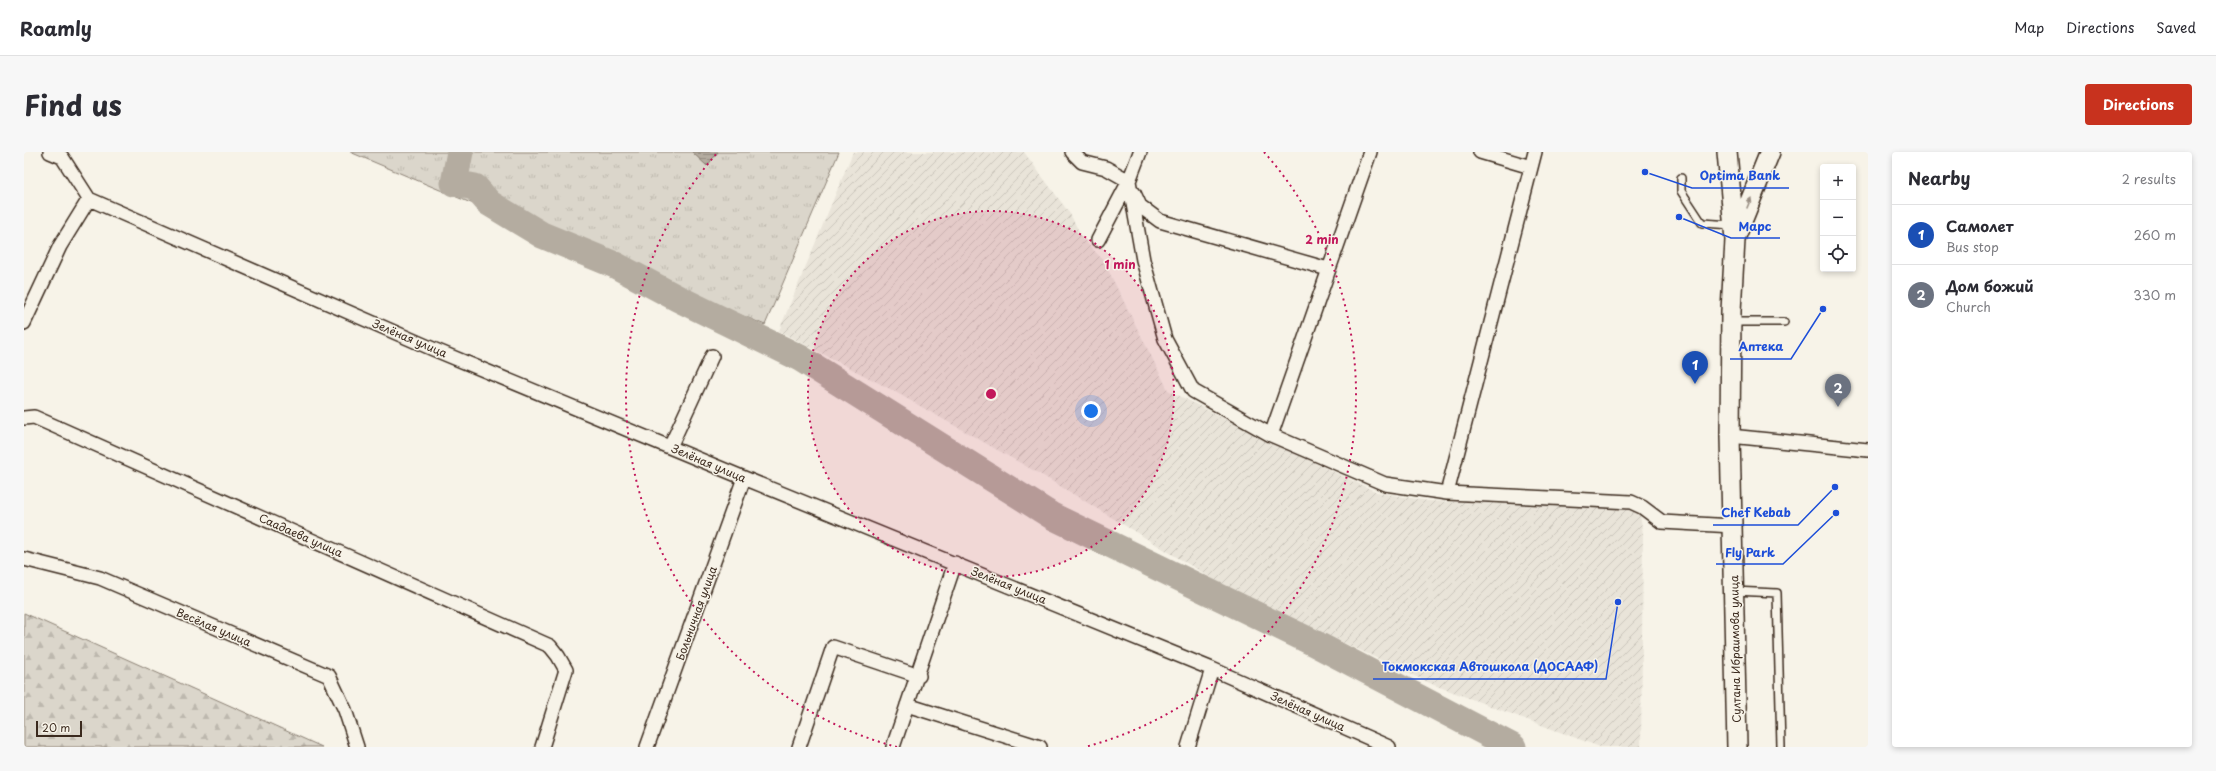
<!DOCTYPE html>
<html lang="en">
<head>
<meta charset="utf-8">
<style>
  body { margin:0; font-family:"Playpen Sans",sans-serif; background:#f7f7f7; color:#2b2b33 }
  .controls { position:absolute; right:12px; top:12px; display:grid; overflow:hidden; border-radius:4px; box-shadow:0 2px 6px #0003 }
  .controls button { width:36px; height:36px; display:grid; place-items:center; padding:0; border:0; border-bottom:1px solid #e1e1e2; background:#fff; color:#2b2b33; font:20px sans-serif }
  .scale { position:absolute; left:12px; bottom:10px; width:46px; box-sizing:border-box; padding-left:4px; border:2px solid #3b2a1e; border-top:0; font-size:11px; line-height:14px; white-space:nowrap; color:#3b2a1e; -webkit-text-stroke:3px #f7f3e8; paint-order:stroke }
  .you { position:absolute; left:1067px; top:259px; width:14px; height:14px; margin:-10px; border:3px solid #fff; border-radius:50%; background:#1a73e8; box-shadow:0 0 0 6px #1a73e833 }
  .badge { display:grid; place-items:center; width:26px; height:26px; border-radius:50%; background:#c8321e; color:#fff; font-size:13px; font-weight:700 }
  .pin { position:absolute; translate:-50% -33px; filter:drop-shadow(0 1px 2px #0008) }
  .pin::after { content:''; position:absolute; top:21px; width:14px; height:12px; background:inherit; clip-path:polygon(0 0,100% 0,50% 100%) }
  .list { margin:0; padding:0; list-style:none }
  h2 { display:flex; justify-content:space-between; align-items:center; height:52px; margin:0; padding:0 16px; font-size:17px }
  h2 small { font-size:13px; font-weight:400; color:#7c7c81 }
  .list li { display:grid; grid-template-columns:26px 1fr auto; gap:12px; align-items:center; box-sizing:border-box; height:60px; padding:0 16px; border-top:1px solid #e1e1e2 }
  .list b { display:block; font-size:15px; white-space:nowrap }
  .list p { margin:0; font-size:13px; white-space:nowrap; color:#7c7c81 }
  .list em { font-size:13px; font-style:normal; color:#7c7c81 }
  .icon { flex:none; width:22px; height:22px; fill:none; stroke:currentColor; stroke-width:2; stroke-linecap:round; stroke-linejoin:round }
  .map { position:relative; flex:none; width:1844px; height:595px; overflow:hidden; border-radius:4px }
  header { display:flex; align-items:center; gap:24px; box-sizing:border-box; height:56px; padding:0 20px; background:#fff; border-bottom:1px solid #e1e1e2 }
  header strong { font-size:19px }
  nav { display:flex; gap:22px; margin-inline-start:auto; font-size:14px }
  .intro { display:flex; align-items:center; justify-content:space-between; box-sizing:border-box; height:96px; padding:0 24px }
  h1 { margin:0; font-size:28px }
  .button { padding:10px 18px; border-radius:4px; background:#c8321e; color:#fff; font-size:14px; font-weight:700 }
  main { display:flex; gap:24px; padding:0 24px }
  aside { flex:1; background:#fff; border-radius:4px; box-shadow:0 2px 6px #0003 }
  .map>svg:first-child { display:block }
  .industrial { fill:url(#industrial-furrows) }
  .grass { fill:url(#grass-tufts); stroke:#8b8074 }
  .forest { fill:url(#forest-firs); stroke:#8b8074 }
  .water { fill:url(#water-rules); stroke:#84786c }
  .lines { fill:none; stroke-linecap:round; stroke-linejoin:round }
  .river { stroke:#b4aca0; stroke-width:27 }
  .lane-casing { stroke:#3b2a1e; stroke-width:10 }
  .street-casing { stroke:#3b2a1e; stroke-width:16 }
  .secondary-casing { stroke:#3b2a1e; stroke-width:22 }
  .lane { stroke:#f7f3e8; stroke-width:7 }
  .street { stroke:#f7f3e8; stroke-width:13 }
  .secondary { stroke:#f7f3e8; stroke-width:19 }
  .oneway { fill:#998e83 }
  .ring { fill:none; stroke:#c2185b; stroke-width:2; stroke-dasharray:2 4 }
  .labels { text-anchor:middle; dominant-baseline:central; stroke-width:3; stroke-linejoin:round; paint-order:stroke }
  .street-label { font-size:11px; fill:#3b2a1e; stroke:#f7f3e8 }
  .centre { fill:#c2185b; stroke:#f7f3e8; stroke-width:2 }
  .ring-label { font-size:12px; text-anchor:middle; font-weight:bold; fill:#c2185b; stroke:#f7f3e8; stroke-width:3; stroke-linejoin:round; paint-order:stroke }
  .leader { fill:none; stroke:#1d4ed8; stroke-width:1.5 }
  .callout-dot { fill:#1d4ed8; stroke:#f7f3e8; stroke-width:1.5 }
  .callout-label { font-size:12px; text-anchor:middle; font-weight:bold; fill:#1d4ed8; stroke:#f7f3e8; stroke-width:3; stroke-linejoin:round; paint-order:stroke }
</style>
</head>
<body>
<header>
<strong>Roamly</strong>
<nav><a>Map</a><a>Directions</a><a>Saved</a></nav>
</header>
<div class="intro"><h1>Find us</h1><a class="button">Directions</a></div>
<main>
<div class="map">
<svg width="1844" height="595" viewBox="0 0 1844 595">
  <defs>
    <pattern id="industrial-furrows" width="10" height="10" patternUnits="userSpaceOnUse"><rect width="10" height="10" fill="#e9e4d9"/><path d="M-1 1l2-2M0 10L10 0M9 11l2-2" fill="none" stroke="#c9c4ba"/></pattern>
    <pattern id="grass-tufts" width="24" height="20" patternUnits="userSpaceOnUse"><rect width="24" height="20" fill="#dbd6cb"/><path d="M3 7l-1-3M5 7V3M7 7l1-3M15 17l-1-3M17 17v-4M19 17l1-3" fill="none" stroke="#bdb8ae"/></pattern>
    <pattern id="forest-firs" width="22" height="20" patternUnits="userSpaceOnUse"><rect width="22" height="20" fill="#dbd6cb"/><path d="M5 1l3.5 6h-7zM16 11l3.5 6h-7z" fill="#bdb8ae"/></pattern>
    <pattern id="water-rules" width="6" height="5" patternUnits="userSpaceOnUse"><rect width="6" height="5" fill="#b4aca0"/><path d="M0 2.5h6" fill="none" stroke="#948c82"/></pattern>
  </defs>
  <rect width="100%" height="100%" fill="#f7f3e8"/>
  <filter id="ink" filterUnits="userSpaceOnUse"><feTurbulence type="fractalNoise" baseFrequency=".025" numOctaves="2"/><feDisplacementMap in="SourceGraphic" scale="8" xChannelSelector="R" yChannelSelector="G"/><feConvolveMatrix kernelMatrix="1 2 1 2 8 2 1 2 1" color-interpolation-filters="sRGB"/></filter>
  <g filter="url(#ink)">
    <path class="industrial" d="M 829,0 L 1000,0 L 1046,62 L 1059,87 L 1079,108 L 1144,238 L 1250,292 L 1353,340 L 1404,349 L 1611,356 L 1616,362 L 1619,382 L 1617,595 L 1576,595 L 1410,533 L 1207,438 L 1021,325 L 866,237 L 755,179 Z"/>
    <path class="grass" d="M 326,0 L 815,0 L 741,173 C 603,115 464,59 326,0 Z"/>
    <path class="forest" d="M 0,461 L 298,595 L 0,595 Z"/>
    <path class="water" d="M 668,0 L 694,0 L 683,14 Z"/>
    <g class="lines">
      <path class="river" d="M 436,0 L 430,31 L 451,35 L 465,51 L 518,83 L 591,113 L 653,146 L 776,206 L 1028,364 L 1288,490 L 1489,595"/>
      <g class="lane-casing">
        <path id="lane" d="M 1657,26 L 1657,39 L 1678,71 L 1708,73
          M 1707,170 L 1760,170
          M 1710,439 L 1753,441 L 1757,595"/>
      </g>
      <g class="street-casing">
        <path id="street" d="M 26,0 L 38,5 L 65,47 L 409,197 L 720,326 L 1188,517 L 1365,595
          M 1048,0 L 1058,10 L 1082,16 L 1105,29
          M 1456,0 L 1507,15
          M 1105,29 L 1119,108 L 1141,187 L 1169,239 L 1247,283 L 1361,332 L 1423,341 L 1607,350 L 1618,355 L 1638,370 L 1709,374
          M 1110,41 L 1116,54 L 1136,69 L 1304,117
          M 1074,88 L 1105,29 L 1116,0
          M 0,171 L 36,94 L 65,47
          M 0,266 L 10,265 L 526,494 L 534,504 L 542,518 L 518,595
          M 1247,283 L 1346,0
          M 1706,284 L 1844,298
          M 646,295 L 688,204
          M 1423,341 L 1511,0
          M 0,407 L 76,426 L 305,524 L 321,558 L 333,595
          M 883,553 L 1016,595
          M 623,595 L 720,326
          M 775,595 L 809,495 L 895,524
          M 869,595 L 931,411
          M 1164,595 L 1188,517"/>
      </g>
      <g class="secondary-casing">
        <path id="secondary" d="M 1703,0 L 1711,88 L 1707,159 L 1706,284 L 1713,595
          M 1712,84 L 1746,0"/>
      </g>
      <use href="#lane" class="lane"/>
      <use href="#street" class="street"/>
      <use href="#secondary" class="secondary"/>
    </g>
    <defs><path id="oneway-solid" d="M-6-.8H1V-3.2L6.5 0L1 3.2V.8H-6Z"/></defs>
    <use class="oneway" href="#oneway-solid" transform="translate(1725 51) rotate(-68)"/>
  </g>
  <circle cx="967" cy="242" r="183" fill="#c2185b" fill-opacity=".12"/>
  <g class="ring">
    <circle cx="967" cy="242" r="183"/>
    <path d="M873 595A365 365 0 0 1 694 0M1240 0A365 365 0 0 1 1061 595"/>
  </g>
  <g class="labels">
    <g class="street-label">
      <text transform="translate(386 186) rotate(23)">Зелёная улица</text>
      <text transform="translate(685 311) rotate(23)">Зелёная улица</text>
      <text transform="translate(277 383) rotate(24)">Саадаева улица</text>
      <text transform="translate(985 433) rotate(22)">Зелёная улица</text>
      <text transform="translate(672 461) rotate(-70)">Больничная улица</text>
      <text transform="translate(190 475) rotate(23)">Весёлая улица</text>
      <text transform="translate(1711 497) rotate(-91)">Султана Ибраимова улица</text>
      <text transform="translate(1284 559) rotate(24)">Зелёная улица</text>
    </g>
  </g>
  <circle cx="967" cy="242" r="6" class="centre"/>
  <g class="ring-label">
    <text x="1298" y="92">2 min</text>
    <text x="1096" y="117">1 min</text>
  </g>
  <path class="leader" d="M1621 20L1668 36H1765M1655 65L1707 86H1756M1799 157L1767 207H1706M1811 335L1774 373H1689M1812 361L1759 412H1692M1594 450L1582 527H1349"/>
  <g class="callout-dot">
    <circle cx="1621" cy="20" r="4"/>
    <circle cx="1655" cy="65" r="4"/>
    <circle cx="1799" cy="157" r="4"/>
    <circle cx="1811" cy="335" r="4"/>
    <circle cx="1812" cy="361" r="4"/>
    <circle cx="1594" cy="450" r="4"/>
  </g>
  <g class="callout-label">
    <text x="1716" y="28">Optima Bank</text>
    <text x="1731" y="79">Марс</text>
    <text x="1737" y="199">Аптека</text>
    <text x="1732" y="365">Chef Kebab</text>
    <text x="1726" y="405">Fly Park</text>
    <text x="1466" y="519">Токмокская Автошкола (ДОСААФ)</text>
  </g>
</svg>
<div class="controls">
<button>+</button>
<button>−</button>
<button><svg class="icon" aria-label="locate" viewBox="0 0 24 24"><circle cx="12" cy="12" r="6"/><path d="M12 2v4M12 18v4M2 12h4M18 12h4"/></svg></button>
</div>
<div class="scale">20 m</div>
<div class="you"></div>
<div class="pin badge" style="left:1671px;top:232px;background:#1a4fb4">1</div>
<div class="pin badge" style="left:1814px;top:255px;background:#6b7280">2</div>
</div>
<aside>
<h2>Nearby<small>2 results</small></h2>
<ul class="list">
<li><span class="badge" style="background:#1a4fb4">1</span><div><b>Самолет</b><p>Bus stop</p></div><em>260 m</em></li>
<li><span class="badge" style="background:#6b7280">2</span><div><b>Дом божий</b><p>Church</p></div><em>330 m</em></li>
</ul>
</aside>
</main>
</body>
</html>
